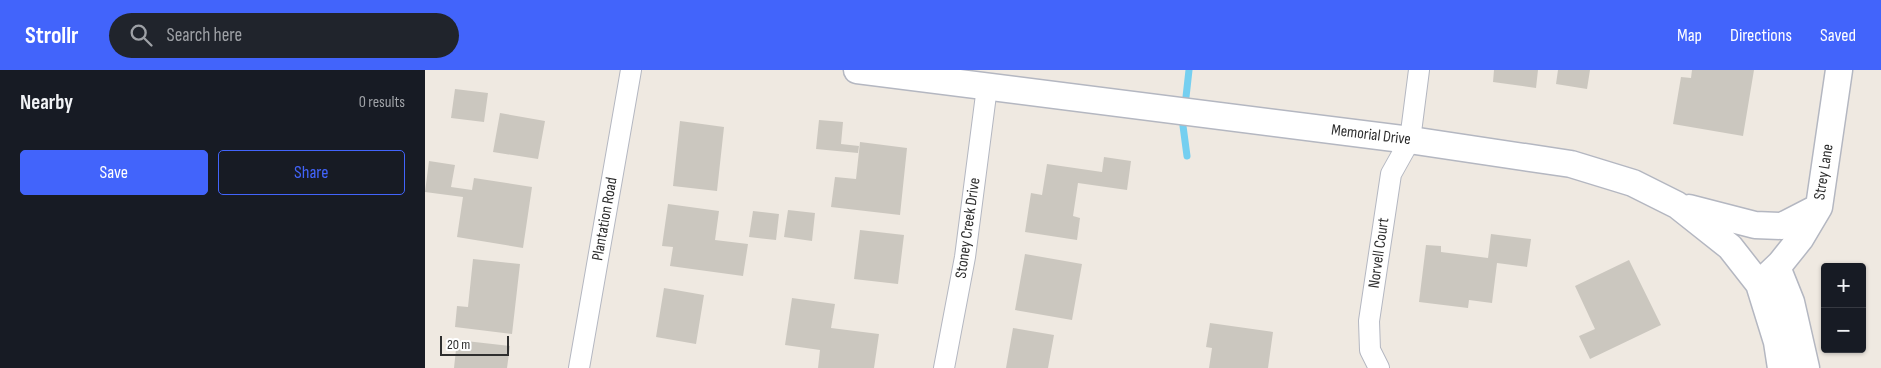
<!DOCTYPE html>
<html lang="en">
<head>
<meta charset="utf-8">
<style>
  body { margin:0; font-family:"Sofia Sans Condensed",sans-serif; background:#20242c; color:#f1f3f6 }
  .controls { position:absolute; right:15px; bottom:15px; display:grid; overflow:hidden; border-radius:5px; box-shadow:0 1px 4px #0004 }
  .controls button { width:45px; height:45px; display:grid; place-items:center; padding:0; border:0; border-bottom:1px solid #363941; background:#171b24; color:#f1f3f6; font:25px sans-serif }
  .scale { position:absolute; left:15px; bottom:12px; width:69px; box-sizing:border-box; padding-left:5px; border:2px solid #2e2e2e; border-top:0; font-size:14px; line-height:18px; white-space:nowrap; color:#2e2e2e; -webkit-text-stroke:4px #fff; paint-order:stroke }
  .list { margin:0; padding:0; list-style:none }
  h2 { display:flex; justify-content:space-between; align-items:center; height:65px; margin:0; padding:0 20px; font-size:21px }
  h2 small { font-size:16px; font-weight:400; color:#9ea1a6 }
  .actions { display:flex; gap:10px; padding:15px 20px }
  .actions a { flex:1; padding:11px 0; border:1px solid #4264fb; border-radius:5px; text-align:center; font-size:18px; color:#4264fb }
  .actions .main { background:#4264fb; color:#fff }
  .icon { flex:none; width:28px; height:28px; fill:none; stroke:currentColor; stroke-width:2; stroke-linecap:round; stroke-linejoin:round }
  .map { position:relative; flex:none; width:1456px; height:298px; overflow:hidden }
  header { display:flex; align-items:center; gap:30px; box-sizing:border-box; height:70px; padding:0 25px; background:#4264fb; color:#fff }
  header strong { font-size:24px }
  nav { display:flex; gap:28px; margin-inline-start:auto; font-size:18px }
  .search { width:350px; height:45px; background:#20242c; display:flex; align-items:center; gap:12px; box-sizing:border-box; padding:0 18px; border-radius:28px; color:#9ea1a6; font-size:19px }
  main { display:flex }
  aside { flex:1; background:#171b24 }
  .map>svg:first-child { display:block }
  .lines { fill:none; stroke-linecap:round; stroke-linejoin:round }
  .stream { stroke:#75cff0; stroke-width:7 }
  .building { fill:#cbc7bf }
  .minor-casing { stroke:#b4b7c1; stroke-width:22 }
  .tertiary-casing { stroke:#b4b7c1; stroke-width:29 }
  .minor { stroke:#fff; stroke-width:20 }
  .tertiary { stroke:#fff; stroke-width:26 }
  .labels { text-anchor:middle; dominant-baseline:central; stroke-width:4; stroke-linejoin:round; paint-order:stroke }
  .street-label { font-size:16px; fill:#2e2e2e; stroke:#fff }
</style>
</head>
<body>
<header>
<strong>Strollr</strong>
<div class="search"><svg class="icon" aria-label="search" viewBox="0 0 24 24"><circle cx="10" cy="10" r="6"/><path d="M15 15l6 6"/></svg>Search here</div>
<nav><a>Map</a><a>Directions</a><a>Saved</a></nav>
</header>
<main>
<aside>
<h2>Nearby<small>0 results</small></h2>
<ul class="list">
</ul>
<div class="actions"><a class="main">Save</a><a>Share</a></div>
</aside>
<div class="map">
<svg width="1456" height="298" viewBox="0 0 1456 298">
  <rect width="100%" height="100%" fill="#efe9e1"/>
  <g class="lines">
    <path class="stream" d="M 760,36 L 764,0
      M 759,47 L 758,56 L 762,86"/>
  </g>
  <path class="building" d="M 1069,0 L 1113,0 L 1111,18 L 1068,12 Z
    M 1133,0 L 1165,0 L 1162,19 L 1131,14 Z
    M 1267,0 L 1329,0 L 1318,66 L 1248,54 L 1256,7 L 1266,8 Z
    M 30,19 L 63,23 L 59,52 L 26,48 Z
    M 75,43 L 120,51 L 113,89 L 68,82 Z
    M 394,50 L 418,52 L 416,74 L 434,76 L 433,83 L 391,79 Z
    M 255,51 L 299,57 L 292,121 L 248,116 Z
    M 435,72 L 482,78 L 475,145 L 406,137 L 410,107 L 431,109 Z
    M 679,87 L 706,91 L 702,120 L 653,113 L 648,146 L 655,148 L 652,170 L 600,162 L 606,123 L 617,125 L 622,94 L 677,102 Z
    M 4,91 L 30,95 L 26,117 L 47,120 L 49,108 L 107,117 L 98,178 L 32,167 L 38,127 L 0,122 Z
    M 243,134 L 294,141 L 290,170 L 323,174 L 318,206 L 245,196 L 248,177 L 237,176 Z
    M 363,140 L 390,143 L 387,171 L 359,167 Z
    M 328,141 L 354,144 L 351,170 L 324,167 Z
    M 435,160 L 479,165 L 473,214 L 429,209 Z
    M 1066,164 L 1106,169 L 1102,197 L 1072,193 L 1067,233 L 1044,230 L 1043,238 L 994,232 L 1001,175 L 1016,176 L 1016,182 L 1063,188 Z
    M 600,184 L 657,194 L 647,250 L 590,240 Z
    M 48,189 L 95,194 L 87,264 L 30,257 L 32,236 L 43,237 Z
    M 1204,190 L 1236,255 L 1165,289 L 1154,266 L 1170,259 L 1150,216 Z
    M 239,218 L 279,225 L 271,274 L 231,267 Z
    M 367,228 L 410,234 L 406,258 L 454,264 L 449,298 L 393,298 L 395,280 L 360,275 Z
    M 785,253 L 848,262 L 843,298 L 784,298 L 787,278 L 781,277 Z
    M 588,258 L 629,265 L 623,298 L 581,298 Z
    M 32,270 L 85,276 L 82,298 L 29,298 Z"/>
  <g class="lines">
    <g class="minor-casing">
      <path id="minor" d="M 154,298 L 206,0
        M 519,298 L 540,187 L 562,17
        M 954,298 L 945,280 L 944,251 L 966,104 L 985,70 L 994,0"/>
    </g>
    <g class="tertiary-casing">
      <path id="tertiary" d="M 432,0 L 985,70 L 1146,94 L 1208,113 L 1252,135 L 1305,177 L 1334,214 L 1352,272 L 1356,298
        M 1264,138 L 1330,155 L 1357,156 L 1394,137
        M 1352,197 L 1366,232 L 1381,298
        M 1334,214 L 1355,194 L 1375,169 L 1394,137 L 1414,0"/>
    </g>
    <use href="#minor" class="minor"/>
    <use href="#tertiary" class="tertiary"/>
  </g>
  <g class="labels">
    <g class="street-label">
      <text transform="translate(946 65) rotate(7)">Memorial Drive</text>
      <text transform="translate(1399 102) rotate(-81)">Strey Lane</text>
      <text transform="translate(180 149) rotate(-80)">Plantation Road</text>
      <text transform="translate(543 158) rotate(-82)">Stoney Creek Drive</text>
      <text transform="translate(954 183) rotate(-82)">Norvell Court</text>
    </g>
  </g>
</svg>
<div class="controls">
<button>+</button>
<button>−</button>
</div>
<div class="scale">20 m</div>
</div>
</main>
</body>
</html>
